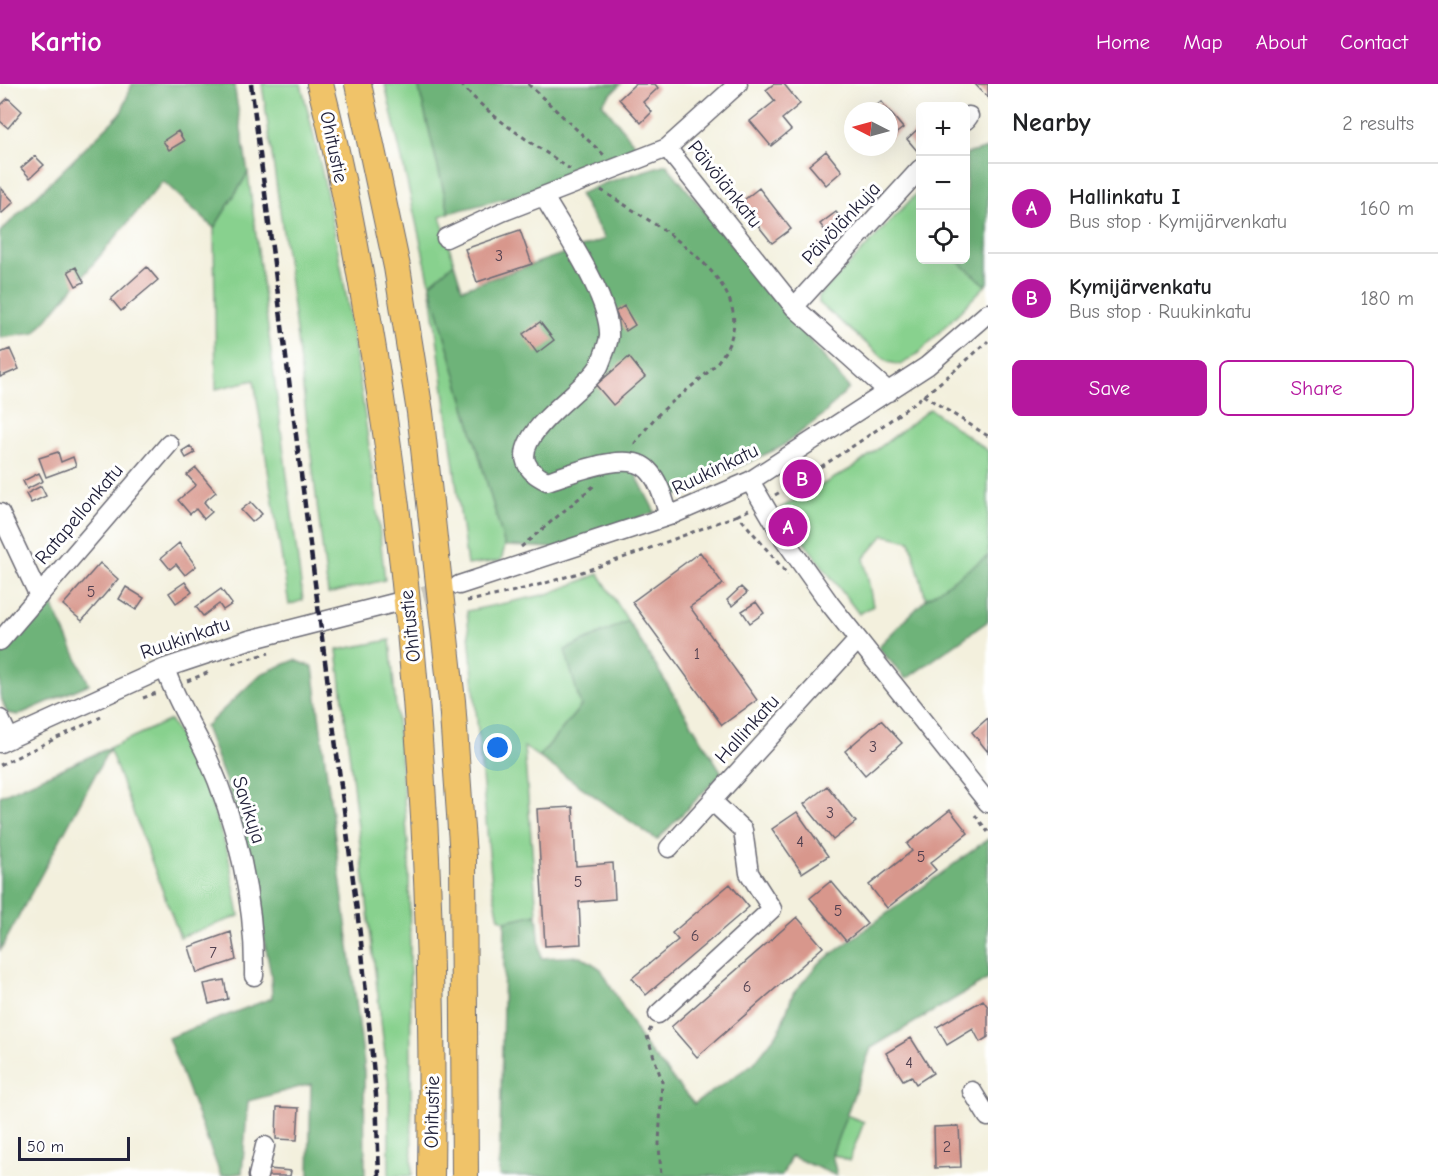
<!DOCTYPE html>
<html lang="en">
<head>
<meta charset="utf-8">
<style>
  body { margin:0; font-family:"Comic Neue",sans-serif; background:#f2f2f2; color:#202124 }
  .controls { position:absolute; right:18px; top:18px; display:grid; overflow:hidden; border-radius:9px; box-shadow:0 6px 24px #0002 }
  .controls button { width:54px; height:54px; display:grid; place-items:center; padding:0; border:0; border-bottom:2px solid #e0e0e0; background:#fff; color:#202124; font:30px sans-serif }
  .compass { position:absolute; left:844px; top:18px; width:54px; height:54px; border-radius:50%; background:#fff; box-shadow:0 6px 24px #0002; rotate:276deg }
  .scale { position:absolute; left:18px; bottom:15px; width:112px; box-sizing:border-box; padding-left:6px; border:3px solid #22223b; border-top:0; font-size:16px; line-height:21px; white-space:nowrap; color:#22223b; -webkit-text-stroke:4px #fff; paint-order:stroke }
  .you { position:absolute; left:498px; top:664px; width:21px; height:21px; margin:-15px; border:4px solid #fff; border-radius:50%; background:#1a73e8; box-shadow:0 0 0 9px #1a73e833 }
  .badge { display:grid; place-items:center; width:39px; height:39px; border-radius:50%; background:#b5179e; color:#fff; font-size:20px; font-weight:700 }
  .pin { position:absolute; translate:-50% -50%; border:3px solid #fff; box-shadow:0 2px 6px #0006 }
  .list { margin:0; padding:0; list-style:none }
  h2 { display:flex; justify-content:space-between; align-items:center; height:78px; margin:0; padding:0 24px; font-size:26px }
  h2 small { font-size:20px; font-weight:400; color:#757577 }
  .list li { display:grid; grid-template-columns:39px 1fr auto; gap:18px; align-items:center; box-sizing:border-box; height:90px; padding:0 24px; border-top:2px solid #e0e0e0 }
  .list b { display:block; font-size:22px; white-space:nowrap }
  .list p { margin:0; font-size:20px; white-space:nowrap; color:#757577 }
  .list em { font-size:20px; font-style:normal; color:#757577 }
  .actions { display:flex; gap:12px; padding:18px 24px }
  .actions a { flex:1; padding:14px 0; border:2px solid #b5179e; border-radius:9px; text-align:center; font-size:21px; color:#b5179e }
  .actions .main { background:#b5179e; color:#fff }
  .icon { flex:none; width:33px; height:33px; fill:none; stroke:currentColor; stroke-width:2; stroke-linecap:round; stroke-linejoin:round }
  .map { position:relative; flex:none; width:988px; height:1092px; overflow:hidden }
  header { display:flex; align-items:center; gap:36px; box-sizing:border-box; height:84px; padding:0 30px; background:#b5179e; color:#fff }
  header strong { font-size:28px }
  nav { display:flex; gap:33px; margin-inline-start:auto; font-size:21px }
  main { display:flex }
  aside { flex:1; background:#fff }
  .map>svg:first-child { display:block }
  .green { fill:#88d18e; stroke:#557a64; stroke-width:1.5 }
  .forest { fill:#6eb379; stroke:#486a5a; stroke-width:1.5 }
  .building { fill:#d8978c }
  .lines { fill:none; stroke-linecap:round; stroke-linejoin:round }
  .minor-tunnel { stroke:#c9c7bd; stroke-width:18; stroke-dasharray:18 9; stroke-linecap:butt }
  .minor-casing { stroke:#6b6a74; stroke-width:21 }
  .highway-casing { stroke:#6b6a74; stroke-width:28 }
  .path { stroke:#6b6a74; stroke-width:3; stroke-dasharray:4.5 4.5; stroke-linecap:butt }
  .minor { stroke:#fff; stroke-width:18 }
  .highway { stroke:#f0c369; stroke-width:26 }
  .rail { stroke:#22223b; stroke-width:4.5; stroke-dasharray:9 4.5; stroke-linecap:butt }
  .labels { text-anchor:middle; dominant-baseline:central; stroke-width:6; stroke-linejoin:round; paint-order:stroke }
  .number-label { font-size:16px; fill:#503f4f }
  .street-label { font-size:20px; fill:#22223b; stroke:#fff }
</style>
</head>
<body>
<header>
<strong>Kartio</strong>
<nav><a>Home</a><a>Map</a><a>About</a><a>Contact</a></nav>
</header>
<main>
<div class="map">
<svg width="988" height="1092" viewBox="0 0 988 1092">
  <rect width="100%" height="100%" fill="#fff"/>
  <filter id="ink" filterUnits="userSpaceOnUse"><feTurbulence type="fractalNoise" baseFrequency=".0167" numOctaves="2"/><feDisplacementMap in="SourceGraphic" scale="12" xChannelSelector="R" yChannelSelector="G"/><feConvolveMatrix kernelMatrix="1 2 1 2 8 2 1 2 1" color-interpolation-filters="sRGB"/></filter>
  <filter id="wash" filterUnits="userSpaceOnUse"><feTurbulence type="fractalNoise" baseFrequency=".008" numOctaves="4" result="noise"/><feDisplacementMap in="SourceGraphic" scale="24" xChannelSelector="R" yChannelSelector="G"/><feGaussianBlur stdDeviation="1.35" result="paint"/><feColorMatrix in="noise" values="0 0 0 0 0 0 0 0 0 0 0 0 0 0 0 0 0 1.4 0 .05"/><feComposite in="paint" operator="in"/></filter>
  <g filter="url(#wash)">
    <rect width="100%" height="100%" fill="#f3f0dd"/>
    <path class="green" d="M 262,0 L 301,0 C 343,161 367,331 385,496 L 328,510 L 289,190 Z
      M 385,0 L 418,0 L 449,129 L 440,132 L 454,179 L 430,200 L 505,462 L 501,477 L 467,481 L 430,200 Z
      M 248,89 L 303,516 L 289,521 L 254,296 L 216,305 L 214,144 Z
      M 920,106 L 920,176 L 956,176 L 986,201 L 920,268 L 901,281 L 888,278 L 819,219 L 819,212 Z
      M 930,325 L 988,367 L 988,472 L 926,515 L 910,457 L 884,451 L 864,474 L 873,522 L 859,530 L 779,425 L 854,383 Z
      M 599,490 L 628,537 L 566,566 L 581,622 L 539,673 L 524,663 L 537,830 L 505,837 L 499,834 L 492,802 L 467,527 L 548,510 Z
      M 390,556 L 409,771 L 412,1092 L 389,1092 L 389,1005 L 337,566 Z
      M 170,636 L 200,686 L 228,769 L 239,832 L 180,853 L 109,664 Z
      M 846,1031 L 864,1038 L 849,1077 L 832,1070 Z"/>
    <path class="forest" d="M 132,0 L 234,0 L 248,89 L 214,144 L 163,97 L 35,249 L 0,254 L 0,148 L 121,29 Z
      M 418,0 L 621,0 L 602,19 L 637,63 C 582,100 512,112 449,129 Z
      M 988,64 L 988,199 L 986,201 L 956,176 L 966,176 L 966,70 Z
      M 666,80 L 849,304 L 823,331 L 781,363 L 676,412 L 644,373 L 633,385 L 655,428 L 556,464 L 505,462 L 430,200 L 454,179 L 462,205 L 605,155 L 579,110 L 605,99 Z
      M 988,472 L 988,537 L 906,595 L 878,563 L 926,515 Z
      M 49,514 L 89,600 L 18,631 L 7,629 L 0,611 L 0,568 Z
      M 628,537 L 722,689 L 657,756 L 539,673 L 581,622 L 565,566 Z
      M 295,576 L 313,583 L 364,979 L 365,1092 L 309,1092 L 311,1000 L 248,1017 L 242,1089 L 221,1092 L 168,954 L 272,914 L 271,890 L 240,735 L 205,643 L 261,590 Z
      M 109,664 L 109,665 L 0,867 L 0,712 Z
      M 988,755 L 988,895 L 871,964 L 832,1070 L 837,1092 L 791,1072 L 782,1092 L 499,1092 L 505,837 L 537,830 L 541,874 L 581,872 L 601,885 L 645,962 L 694,1020 L 754,979 L 779,947 L 793,910 L 817,881 Z"/>
    <g id="blocks">
      <path class="building" d="M 635,0 L 655,0 L 658,4 L 643,18 L 652,28 L 641,39 L 619,15 Z
        M 774,0 L 784,0 L 800,20 L 782,35 L 791,46 L 771,62 L 750,37 L 775,17 L 766,6 Z
        M 975,0 L 988,0 L 988,14 Z
        M 8,14 L 22,27 L 8,44 L 0,37 L 0,22 Z
        M 881,17 L 889,27 L 869,27 Z
        M 889,27 L 903,44 L 889,55 Z
        M 920,43 L 920,66 L 918,68 L 907,55 Z
        M 178,47 L 184,57 L 169,66 L 163,57 Z
        M 826,67 L 842,87 L 826,101 L 809,81 Z
        M 35,72 L 44,81 L 30,94 L 21,84 Z
        M 1,104 L 14,118 L 2,129 L 0,127 Z
        M 759,104 L 791,145 L 772,159 L 740,119 Z
        M 836,128 L 845,139 L 829,152 L 820,140 Z
        M 520,146 L 532,180 L 477,198 L 465,165 Z
        M 76,183 L 84,198 L 76,202 L 68,187 Z
        M 147,183 L 158,196 L 121,227 L 111,215 Z
        M 624,222 L 635,241 L 626,247 L 615,228 Z
        M 540,238 L 554,256 L 537,269 L 523,250 Z
        M 10,265 L 19,285 L 0,293 L 0,269 Z
        M 629,273 L 645,293 L 613,321 L 596,301 Z
        M 190,362 L 195,369 L 186,374 L 182,367 Z
        M 58,368 L 61,378 L 73,373 L 76,382 L 46,393 L 39,374 Z
        M 196,384 L 216,408 L 204,418 L 212,428 L 204,435 L 196,425 L 190,430 L 178,416 L 196,401 L 187,391 Z
        M 39,389 L 43,397 L 27,405 L 23,397 Z
        M 41,402 L 46,412 L 31,419 L 26,410 Z
        M 251,418 L 262,430 L 252,438 L 241,426 Z
        M 179,459 L 196,482 L 185,491 L 176,480 L 170,485 L 161,474 Z
        M 700,468 L 723,500 L 690,523 L 757,616 L 722,641 L 632,518 Z
        M 100,479 L 118,495 L 82,537 L 63,521 Z
        M 185,498 L 192,508 L 176,519 L 169,509 Z
        M 126,503 L 144,514 L 136,526 L 119,515 Z
        M 741,503 L 747,509 L 732,522 L 727,516 Z
        M 221,505 L 232,520 L 223,526 L 219,520 L 203,532 L 196,523 Z
        M 756,518 L 764,529 L 750,539 L 742,527 Z
        M 988,634 L 988,668 L 972,648 Z
        M 881,636 L 902,659 L 865,691 L 845,667 Z
        M 827,702 L 856,738 L 833,756 L 804,720 Z
        M 573,723 L 576,782 L 613,779 L 615,815 L 579,818 L 581,860 L 545,862 L 537,725 Z
        M 950,726 L 968,749 L 930,779 L 936,786 L 887,824 L 869,801 L 912,767 L 907,760 Z
        M 797,728 L 828,772 L 802,789 L 772,745 Z
        M 831,797 L 867,840 L 846,857 L 810,814 Z
        M 730,800 L 749,823 L 646,911 L 632,894 L 678,856 L 672,849 Z
        M 797,833 L 823,863 L 697,973 L 671,943 Z
        M 231,848 L 236,876 L 197,889 L 189,863 Z
        M 224,896 L 228,915 L 209,920 L 204,900 Z
        M 983,916 L 988,923 L 988,953 L 980,958 L 973,945 L 947,961 L 937,943 Z
        M 911,954 L 933,989 L 916,1000 L 911,992 L 903,996 L 886,969 Z
        M 277,1023 L 299,1024 L 297,1056 L 276,1055 Z
        M 959,1042 L 961,1083 L 935,1084 L 934,1043 Z
        M 268,1085 L 291,1087 L 290,1092 L 267,1092 Z"/>
    </g>
  </g>
  <g filter="url(#ink)">
    <use href="#blocks" fill-opacity="0" stroke="#6b6a74" stroke-width="1.5"/>
    <g class="lines">
      <path class="minor-tunnel" d="M 397,518 L 452,503"/>
      <g class="minor-casing">
        <path id="minor" d="M 966,36 L 969,32
          M 667,64 L 738,0
          M 544,113 C 564,148 611,214 609,253 C 608,261 603,272 600,280 C 590,307 479,366 547,397 C 571,390 628,365 648,386 C 660,398 664,417 669,432
          M 446,154 L 502,128 L 667,64 L 794,223 L 889,308
          M 794,223 L 920,85
          M 750,397 L 784,455 L 830,520 L 988,719
          M 0,429 L 39,512
          M 459,501 L 669,432 L 750,397 L 927,282 L 988,229
          M 0,557 L 169,360
          M 165,584 C 175,615 192,641 206,670 C 237,738 255,817 254,892
          M 0,635 L 9,654
          M 0,659 L 165,584 L 249,556 L 394,519
          M 669,764 L 858,556
          M 658,930 L 772,825 L 749,789 L 743,746 L 712,717
          M 972,1007 L 988,1033
          M 258,1092 L 265,1062"/>
      </g>
      <g class="highway-casing">
        <path id="highway" d="M 320,0 C 343,89 359,181 374,271 C 419,543 435,817 431,1092
          M 358,0 L 397,183 L 420,328 L 452,617 L 463,773 L 465,1092"/>
      </g>
      <path class="path" d="M 461,0 C 491,35 533,59 570,85
        M 528,0 L 605,72
        M 601,106 C 653,140 783,206 714,282 C 696,301 673,315 655,334 C 647,343 640,353 632,363
        M 923,311 L 988,352
        M 775,411 C 850,366 924,317 988,257
        M 749,426 L 738,431 L 788,491
        M 521,463 L 596,400
        M 467,517 C 561,501 649,464 738,431
        M 232,580 L 269,569
        M 187,597 L 212,587
        M 143,614 L 159,608
        M 0,681 L 101,633
        M 975,731 L 988,748
        M 651,944 L 647,952 L 662,997 L 659,1060 L 661,1092"/>
      <use href="#minor" class="minor"/>
      <use href="#highway" class="highway"/>
      <path class="rail" d="M 251,0 L 361,858 L 376,1011 L 379,1092"/>
    </g>
  </g>
  <g class="labels">
    <g class="number-label">
      <text x="499" y="172">3</text>
      <text x="91" y="508">5</text>
      <text x="697" y="570">1</text>
      <text x="873" y="663">3</text>
      <text x="830" y="729">3</text>
      <text x="800" y="758">4</text>
      <text x="921" y="773">5</text>
      <text x="578" y="798">5</text>
      <text x="838" y="827">5</text>
      <text x="695" y="852">6</text>
      <text x="213" y="869">7</text>
      <text x="747" y="903">6</text>
      <text x="909" y="979">4</text>
      <text x="947" y="1063">2</text>
    </g>
    <g class="street-label">
      <text transform="translate(334 63) rotate(78)">Ohitustie</text>
      <text transform="translate(725 100) rotate(51)">Päivölänkatu</text>
      <text transform="translate(841 139) rotate(-47)">Päivölänkuja</text>
      <text transform="translate(715 385) rotate(-26)">Ruukinkatu</text>
      <text transform="translate(79 430) rotate(-50)">Ratapellonkatu</text>
      <text transform="translate(410 542) rotate(-96)">Ohitustie</text>
      <text transform="translate(185 554) rotate(-19)">Ruukinkatu</text>
      <text transform="translate(747 645) rotate(-48)">Hallinkatu</text>
      <text transform="translate(249 726) rotate(72)">Savikuja</text>
      <text transform="translate(432 1028) rotate(-89)">Ohitustie</text>
    </g>
  </g>
</svg>
<div class="controls">
<button>+</button>
<button>−</button>
<button><svg class="icon" aria-label="locate" viewBox="0 0 24 24"><circle cx="12" cy="12" r="6"/><path d="M12 2v4M12 18v4M2 12h4M18 12h4"/></svg></button>
</div>
<svg class="compass" viewBox="-18 -18 36 36"><path d="M0-13l5 13h-10z" fill="#e53935"/><path d="M0 13l5-13h-10z" fill="#757577"/></svg>
<div class="scale">50 m</div>
<div class="you"></div>
<div class="pin badge" style="left:788px;top:443px">A</div>
<div class="pin badge" style="left:802px;top:395px">B</div>
</div>
<aside>
<h2>Nearby<small>2 results</small></h2>
<ul class="list">
<li><span class="badge">A</span><div><b>Hallinkatu I</b><p>Bus stop · Kymijärvenkatu</p></div><em>160 m</em></li>
<li><span class="badge">B</span><div><b>Kymijärvenkatu</b><p>Bus stop · Ruukinkatu</p></div><em>180 m</em></li>
</ul>
<div class="actions"><a class="main">Save</a><a>Share</a></div>
</aside>
</main>
</body>
</html>
